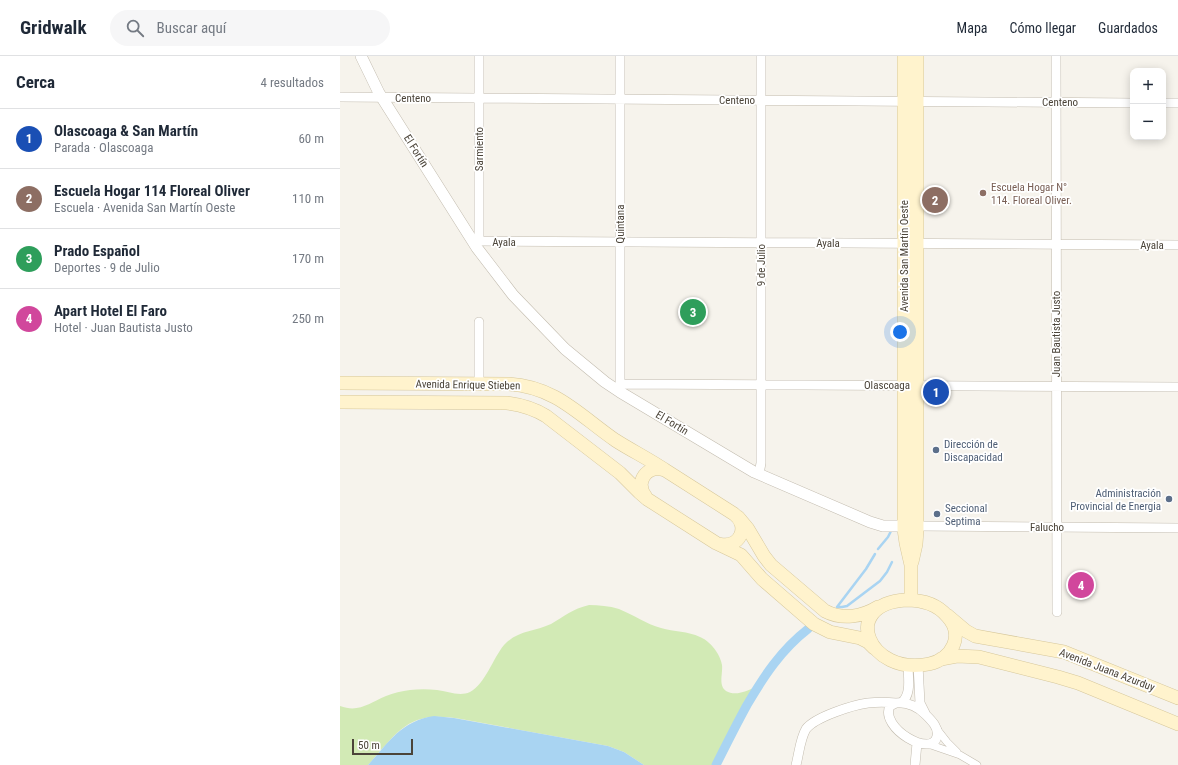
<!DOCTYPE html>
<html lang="es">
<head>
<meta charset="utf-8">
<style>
  body { margin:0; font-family:"Roboto Condensed",sans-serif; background:#f6f6f7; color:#1f2937 }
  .controls { position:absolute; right:12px; top:12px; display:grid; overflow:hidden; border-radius:8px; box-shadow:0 2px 10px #0003 }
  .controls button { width:36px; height:36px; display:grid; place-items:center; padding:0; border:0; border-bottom:1px solid #e0e1e3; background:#fff; color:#1f2937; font:20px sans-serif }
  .scale { position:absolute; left:12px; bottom:10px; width:61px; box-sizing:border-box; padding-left:4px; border:2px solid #4b4439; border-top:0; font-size:11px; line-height:14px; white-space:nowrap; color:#4b4439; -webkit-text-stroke:3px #fff; paint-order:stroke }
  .you { position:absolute; left:560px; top:276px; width:14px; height:14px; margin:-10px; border:3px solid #fff; border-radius:50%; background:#1a73e8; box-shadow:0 0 0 6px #1a73e833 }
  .badge { display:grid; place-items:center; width:26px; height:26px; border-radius:50%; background:#ea580c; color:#fff; font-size:13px; font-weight:700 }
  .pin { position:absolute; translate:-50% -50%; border:2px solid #fff; box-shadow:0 1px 4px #0006 }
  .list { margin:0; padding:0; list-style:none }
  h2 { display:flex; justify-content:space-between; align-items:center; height:52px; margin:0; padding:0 16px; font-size:17px }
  h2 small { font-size:13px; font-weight:400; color:#747a83 }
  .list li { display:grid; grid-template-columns:26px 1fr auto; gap:12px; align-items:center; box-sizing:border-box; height:60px; padding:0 16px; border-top:1px solid #e0e1e3 }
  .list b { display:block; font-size:15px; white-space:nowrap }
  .list p { margin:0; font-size:13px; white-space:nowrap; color:#747a83 }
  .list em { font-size:13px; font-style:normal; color:#747a83 }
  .icon { flex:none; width:22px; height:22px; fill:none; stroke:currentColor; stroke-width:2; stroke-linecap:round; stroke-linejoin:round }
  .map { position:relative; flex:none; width:838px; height:709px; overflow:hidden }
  header { display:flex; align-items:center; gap:24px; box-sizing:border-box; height:56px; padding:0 20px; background:#fff; border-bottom:1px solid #e0e1e3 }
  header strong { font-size:19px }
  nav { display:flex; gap:22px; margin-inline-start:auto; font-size:14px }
  .search { width:280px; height:36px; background:#f6f6f7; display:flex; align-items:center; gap:10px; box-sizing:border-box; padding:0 14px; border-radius:22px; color:#747a83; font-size:15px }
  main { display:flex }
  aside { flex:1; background:#fff }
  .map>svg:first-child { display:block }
  .green { fill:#d2eab5 }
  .water { fill:#a9d4f2 }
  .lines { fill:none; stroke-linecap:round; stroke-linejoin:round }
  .stream { stroke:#a9d4f2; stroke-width:2.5 }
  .canal { stroke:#a9d4f2; stroke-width:9 }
  .pedestrian-casing { stroke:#c2bbae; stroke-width:8 }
  .minor-casing { stroke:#c2bbae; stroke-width:10 }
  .tertiary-casing { stroke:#c2bbae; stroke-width:12 }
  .secondary-casing { stroke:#d6c79b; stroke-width:14 }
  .pedestrian { stroke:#fff; stroke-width:7 }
  .minor { stroke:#fff; stroke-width:9 }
  .tertiary { stroke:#fff; stroke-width:11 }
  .secondary { stroke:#fff3cd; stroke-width:13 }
  .education-dot { fill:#8d6e63; stroke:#fff; stroke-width:1.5 }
  .service-dot { fill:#5c6f8a; stroke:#fff; stroke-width:1.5 }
  .labels { text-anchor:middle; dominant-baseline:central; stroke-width:3.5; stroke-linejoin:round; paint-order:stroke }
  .street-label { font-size:11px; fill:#4b4439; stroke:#fff }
  .education-label { font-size:11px; fill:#785e54; stroke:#fff; text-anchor:start }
  .service-label { font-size:11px; fill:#4e5e75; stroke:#fff; text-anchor:start }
</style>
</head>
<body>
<header>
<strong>Gridwalk</strong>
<div class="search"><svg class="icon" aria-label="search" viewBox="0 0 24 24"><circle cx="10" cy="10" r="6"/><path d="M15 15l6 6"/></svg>Buscar aquí</div>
<nav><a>Mapa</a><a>Cómo llegar</a><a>Guardados</a></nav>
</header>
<main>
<aside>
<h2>Cerca<small>4 resultados</small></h2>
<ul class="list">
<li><span class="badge" style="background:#1a4fb4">1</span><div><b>Olascoaga &amp; San Martín</b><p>Parada · Olascoaga</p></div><em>60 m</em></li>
<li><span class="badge" style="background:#8d6e63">2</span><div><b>Escuela Hogar 114 Floreal Oliver</b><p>Escuela · Avenida San Martín Oeste</p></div><em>110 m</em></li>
<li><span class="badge" style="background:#2e9e5b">3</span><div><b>Prado Español</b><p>Deportes · 9 de Julio</p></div><em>170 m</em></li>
<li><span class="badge" style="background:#d1479c">4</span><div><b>Apart Hotel El Faro</b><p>Hotel · Juan Bautista Justo</p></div><em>250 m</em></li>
</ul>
</aside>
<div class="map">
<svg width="838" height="709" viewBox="0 0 838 709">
  <rect width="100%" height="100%" fill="#f6f3ec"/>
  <path class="green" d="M 249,549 C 259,549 269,550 279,553 C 294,559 306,568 321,572 C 334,576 348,575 360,581 C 367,584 372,589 376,595 C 379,599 381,604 382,609 C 383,618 378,629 386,635 C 396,641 409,634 418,630 L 390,681 L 376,709 L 304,709 L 284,696 L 268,690 L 121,663 C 68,654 60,674 28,709 L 0,709 L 0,650 C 19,657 29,647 46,640 C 53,637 62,635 70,634 C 79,633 88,633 97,634 C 108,635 119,641 130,636 C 146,627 153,602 164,589 C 178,574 194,576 211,568 C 225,560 232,553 249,549 Z"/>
  <path class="water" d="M 94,660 L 114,662 L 268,690 L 284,696 L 304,709 L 28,709 C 49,686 61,665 94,660 Z"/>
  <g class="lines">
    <path class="stream" d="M 538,493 L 548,481 L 552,473
      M 497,551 L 526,513 L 535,498
      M 498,551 L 502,551 L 507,550 L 540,525 L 547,516 L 552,506"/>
    <path class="canal" d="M 376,709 C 386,689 396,669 407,649 C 424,620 441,594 468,573"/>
    <g class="pedestrian-casing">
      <path id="pedestrian" d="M 596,672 L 607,686 L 617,696
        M 588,688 L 620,699 L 637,709"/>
    </g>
    <g class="minor-casing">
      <path id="minor" d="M 139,0 L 139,185
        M 280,0 L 280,333
        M 716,0 L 717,556
        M 0,41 L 793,47
        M 823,47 L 838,47
        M 139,185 L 838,189
        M 139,266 L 139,328
        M 280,328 L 838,331
        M 419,418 L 421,407 L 421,0
        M 577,470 L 838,472
        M 578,609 L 580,647 L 585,657
        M 556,647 C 568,646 578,651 586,659 C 592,665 599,672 597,680 C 593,703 539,672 550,650 Z
        M 561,647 C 572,639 568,621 568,609
        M 456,709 C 459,698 460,683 466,673 C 475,661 513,649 528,647 C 537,646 546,646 556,647
        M 575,709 L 577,687"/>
    </g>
    <g class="tertiary-casing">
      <path id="tertiary" d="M 21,0 L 39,37 L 137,192 L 173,239 L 225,293 L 265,326 L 280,336 L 414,416 L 530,466 L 543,470 L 572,470"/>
    </g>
    <g class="secondary-casing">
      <path id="secondary" d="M 564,0 L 564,473 L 566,487 L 571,509 L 571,544
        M 0,327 L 169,328 C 216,331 239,359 275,384 C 292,395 311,404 328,416
        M 0,346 L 167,347 C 182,349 193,352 206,360 L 280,417 L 299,436 L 307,443 L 376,487 L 401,499 L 422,523 L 474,568 L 490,576 L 520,582 L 528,586 L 534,592
        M 306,441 C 294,426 307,408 325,414 L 394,458 C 410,470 400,493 379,488
        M 398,461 L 408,473 L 424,500 L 431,509 L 485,555 C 502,564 522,561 538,551
        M 572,506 L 576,488 L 577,474 L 577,0
        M 566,544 C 581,544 597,548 607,560 C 625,579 612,603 589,608 C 528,621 499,548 566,544 Z
        M 607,559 L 626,575 L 635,580 L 724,596 L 838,642
        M 601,603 L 617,600 L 639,601 L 718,621 L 738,627 L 838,668"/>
    </g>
    <use href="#pedestrian" class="pedestrian"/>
    <use href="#minor" class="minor"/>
    <use href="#tertiary" class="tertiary"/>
    <use href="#secondary" class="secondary"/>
  </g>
  <circle class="education-dot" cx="643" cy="137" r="4"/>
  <g class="service-dot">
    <circle cx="596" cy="394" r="4"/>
    <circle cx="829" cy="443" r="4"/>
    <circle cx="597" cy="458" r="4"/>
  </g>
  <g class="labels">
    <g class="street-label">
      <text x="73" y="42">Centeno</text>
      <text x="397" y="44">Centeno</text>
      <text x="720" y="46">Centeno</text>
      <text transform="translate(139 93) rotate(-90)">Sarmiento</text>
      <text transform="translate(76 95) rotate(58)">El Fortín</text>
      <text transform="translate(280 168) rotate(-90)">Quintana</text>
      <text x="164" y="186">Ayala</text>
      <text x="488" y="187">Ayala</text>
      <text x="812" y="189">Ayala</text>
      <text transform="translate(564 200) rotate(-90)">Avenida San Martín Oeste</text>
      <text transform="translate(421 209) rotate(-90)">9 de Julio</text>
      <text transform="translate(716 278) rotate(-90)">Juan Bautista Justo</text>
      <text transform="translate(128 329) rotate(1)">Avenida Enrique Stieben</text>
      <text x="547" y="329">Olascoaga</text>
      <text transform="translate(332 367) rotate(31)">El Fortín</text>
      <text x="707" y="471">Falucho</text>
      <text transform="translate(767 614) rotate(21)">Avenida Juana Azurduy</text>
    </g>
    <g class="education-label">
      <text x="651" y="131">Escuela Hogar N°<tspan x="651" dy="13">114. Floreal Oliver.</tspan></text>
    </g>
    <g class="service-label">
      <text x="604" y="388">Dirección de<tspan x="604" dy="13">Discapacidad</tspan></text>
      <text x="821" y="437" text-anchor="end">Administración<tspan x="821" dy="13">Provincial de Energia</tspan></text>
      <text x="605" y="452">Seccional<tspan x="605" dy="13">Septima</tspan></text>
    </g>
  </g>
</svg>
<div class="controls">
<button>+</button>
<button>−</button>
</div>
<div class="scale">50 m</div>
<div class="you"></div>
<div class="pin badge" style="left:596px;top:336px;background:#1a4fb4">1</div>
<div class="pin badge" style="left:595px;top:144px;background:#8d6e63">2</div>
<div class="pin badge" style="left:353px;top:256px;background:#2e9e5b">3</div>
<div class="pin badge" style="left:741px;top:529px;background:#d1479c">4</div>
</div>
</main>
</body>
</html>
